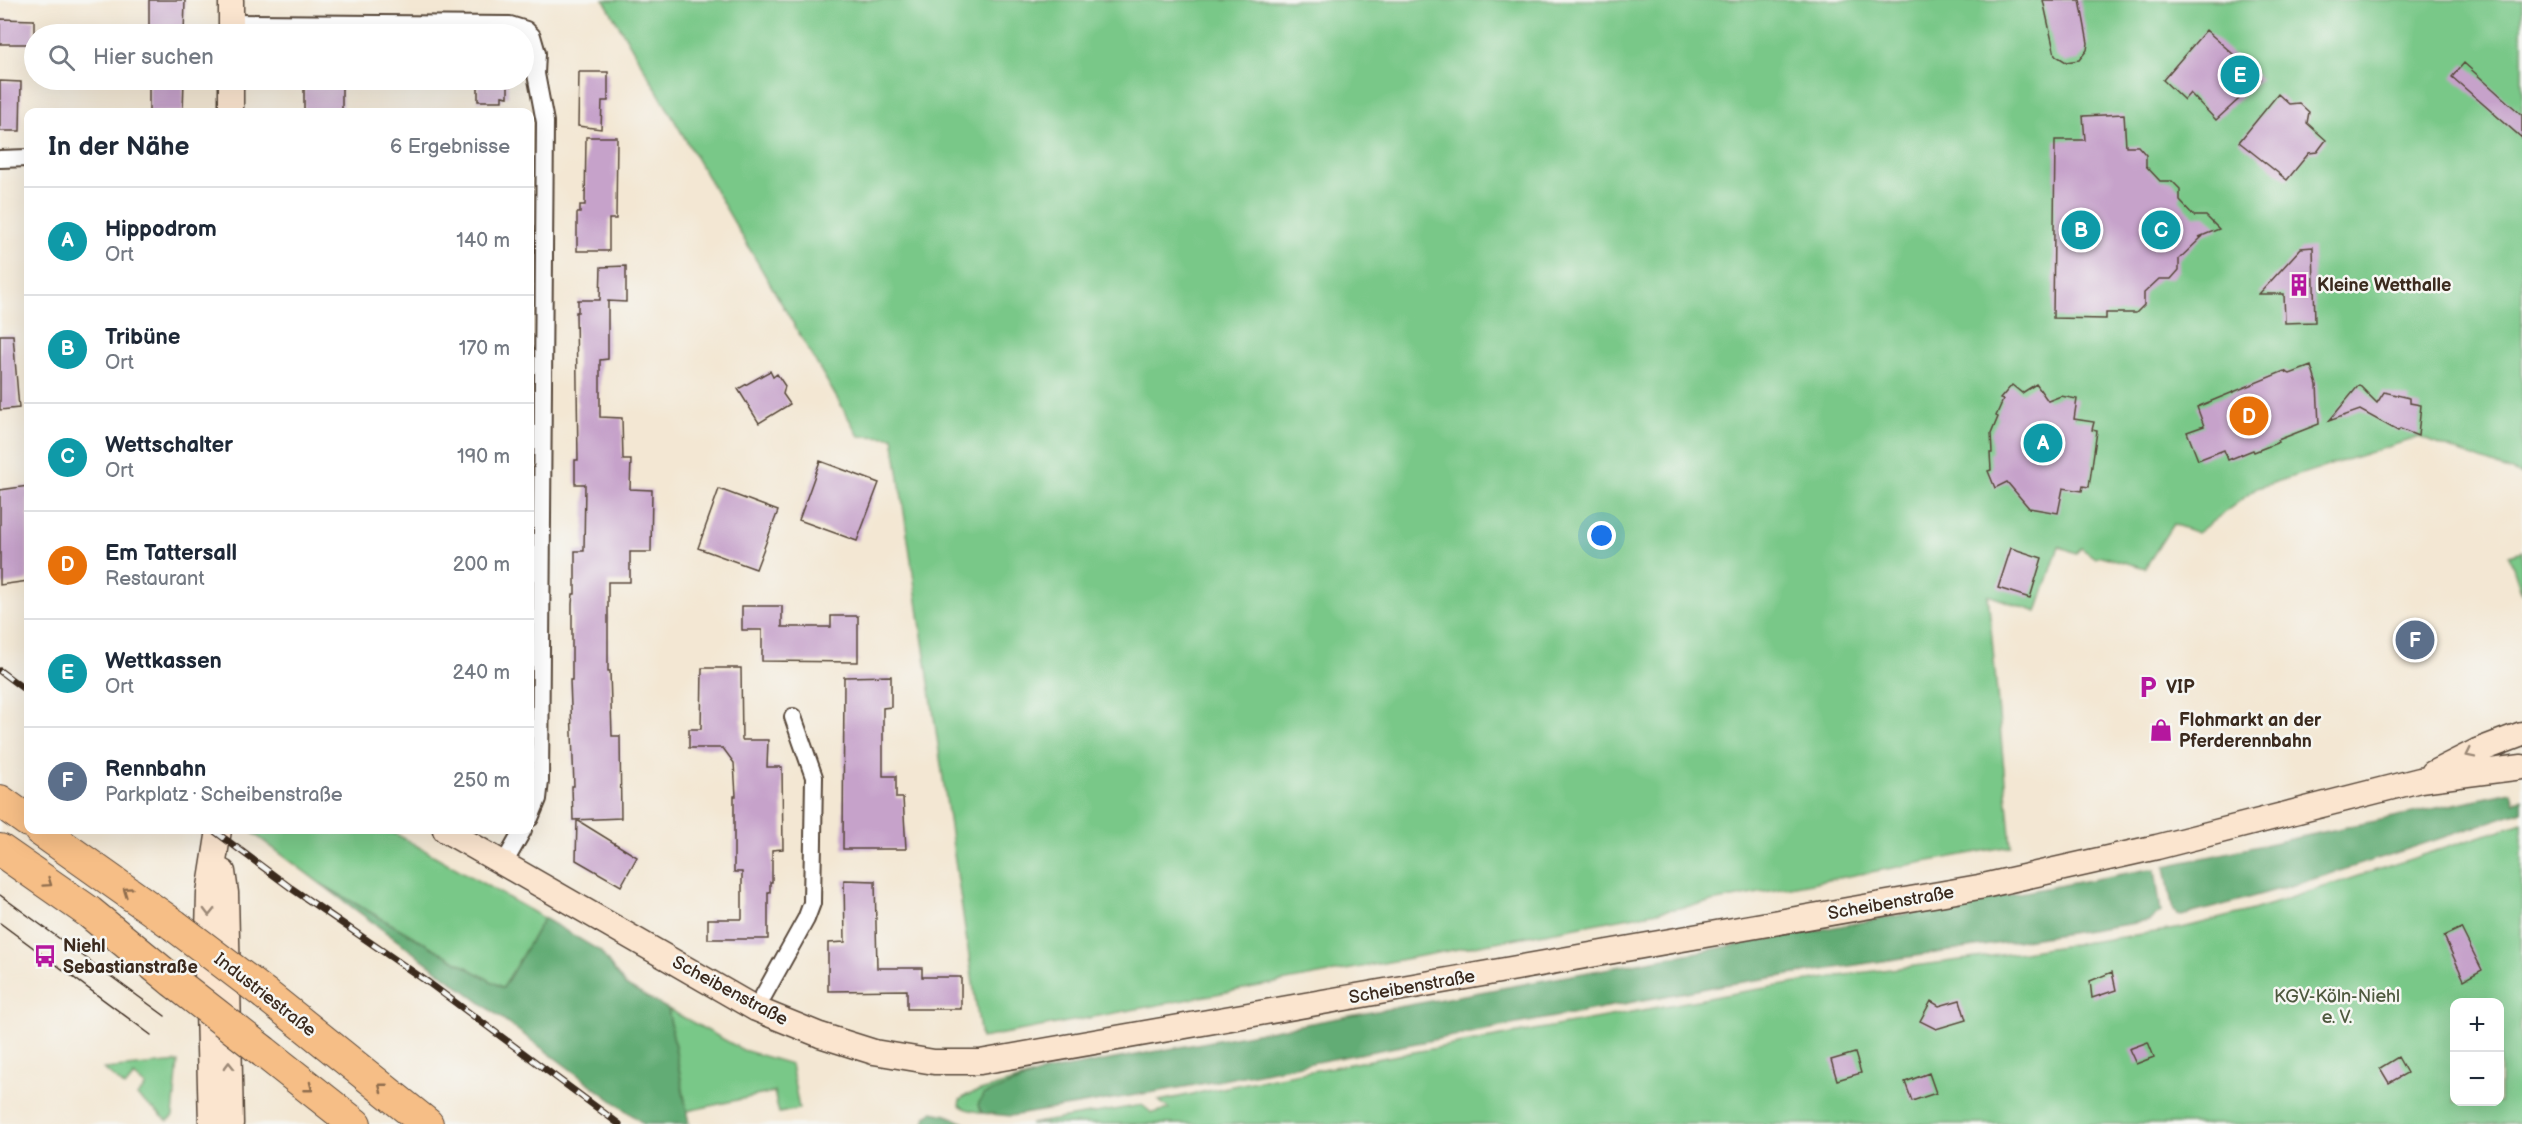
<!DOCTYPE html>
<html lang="de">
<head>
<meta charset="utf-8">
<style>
  body { margin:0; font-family:"Balsamiq Sans",sans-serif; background:#f2f2f3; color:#1f2937 }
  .controls { position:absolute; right:18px; bottom:18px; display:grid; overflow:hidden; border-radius:12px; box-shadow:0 6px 24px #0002 }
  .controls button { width:54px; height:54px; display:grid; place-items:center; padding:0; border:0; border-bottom:2px solid #e0e1e3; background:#fff; color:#1f2937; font:30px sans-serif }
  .you { position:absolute; left:1602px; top:536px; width:21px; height:21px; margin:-15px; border:4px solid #fff; border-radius:50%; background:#1a73e8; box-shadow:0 0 0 9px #1a73e833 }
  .badge { display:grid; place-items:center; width:39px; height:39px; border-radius:50%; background:#0b8043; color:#fff; font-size:20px; font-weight:700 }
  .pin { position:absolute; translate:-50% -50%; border:3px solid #fff; box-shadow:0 2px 6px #0006 }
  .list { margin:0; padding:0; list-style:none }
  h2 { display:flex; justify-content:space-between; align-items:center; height:78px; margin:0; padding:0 24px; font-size:26px }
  h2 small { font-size:20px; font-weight:400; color:#747a83 }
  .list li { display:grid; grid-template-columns:39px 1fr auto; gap:18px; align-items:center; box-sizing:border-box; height:108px; padding:0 24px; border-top:2px solid #e0e1e3 }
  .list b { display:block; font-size:22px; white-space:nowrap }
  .list p { margin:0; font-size:20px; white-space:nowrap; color:#747a83 }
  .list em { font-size:20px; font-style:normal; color:#747a83 }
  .icon { flex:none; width:33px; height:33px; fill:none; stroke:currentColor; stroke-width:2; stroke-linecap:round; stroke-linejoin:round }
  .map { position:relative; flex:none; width:2522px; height:1124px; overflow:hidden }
  .search { position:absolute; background:#fff; box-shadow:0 6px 24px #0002; left:24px; top:24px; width:510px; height:66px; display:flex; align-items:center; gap:15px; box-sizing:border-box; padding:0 21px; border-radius:33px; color:#747a83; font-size:22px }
  .panel { position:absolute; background:#fff; box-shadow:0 6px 24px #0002; left:24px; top:108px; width:510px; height:726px; border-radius:12px }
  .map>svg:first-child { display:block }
  .green { fill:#79c888; stroke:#5a7953; stroke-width:1.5; fill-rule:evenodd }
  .forest { fill:#62ac74; stroke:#4e6b49; stroke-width:1.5 }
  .building { fill:#c6a2ca }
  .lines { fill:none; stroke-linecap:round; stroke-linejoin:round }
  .street-casing { stroke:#574639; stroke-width:20 }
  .secondary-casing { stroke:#574639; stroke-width:27 }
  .highway-casing { stroke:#574639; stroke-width:34 }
  .street { stroke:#fff; stroke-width:16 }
  .secondary { stroke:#fbe5cf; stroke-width:24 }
  .highway { stroke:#f6be86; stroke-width:32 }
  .tram { stroke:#3b2a1e; stroke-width:1.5 }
  .rail-casing { stroke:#3b2a1e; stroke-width:7 }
  .rail { stroke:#f6f6f2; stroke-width:4.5; stroke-dasharray:14; stroke-linecap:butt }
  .highway-bridge-casing { stroke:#574639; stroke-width:34; stroke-linecap:butt }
  .highway-bridge { stroke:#f6be86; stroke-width:32 }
  .oneway { stroke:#9b8876 }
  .oneway2 { stroke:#8f6d4d }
  .labels { text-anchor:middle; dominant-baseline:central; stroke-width:5; stroke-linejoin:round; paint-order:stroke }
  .poi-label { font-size:18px; font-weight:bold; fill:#3b2a1e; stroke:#f6f6f2; text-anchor:start }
  .street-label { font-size:18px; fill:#3b2a1e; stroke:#f6f6f2 }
  .park-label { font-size:18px; fill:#4e593e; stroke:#f6f6f2 }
</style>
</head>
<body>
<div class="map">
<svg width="2522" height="1124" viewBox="0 0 2522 1124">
  <rect width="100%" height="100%" fill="#f6f6f2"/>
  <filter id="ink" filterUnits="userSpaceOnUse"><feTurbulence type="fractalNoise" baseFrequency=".0167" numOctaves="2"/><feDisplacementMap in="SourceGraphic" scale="12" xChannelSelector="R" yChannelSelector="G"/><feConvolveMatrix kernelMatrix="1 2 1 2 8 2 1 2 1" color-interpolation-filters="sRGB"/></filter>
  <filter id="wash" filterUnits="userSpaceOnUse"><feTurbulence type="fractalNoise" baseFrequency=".008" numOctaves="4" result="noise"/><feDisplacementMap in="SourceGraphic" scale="24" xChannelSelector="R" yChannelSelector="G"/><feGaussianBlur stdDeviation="1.35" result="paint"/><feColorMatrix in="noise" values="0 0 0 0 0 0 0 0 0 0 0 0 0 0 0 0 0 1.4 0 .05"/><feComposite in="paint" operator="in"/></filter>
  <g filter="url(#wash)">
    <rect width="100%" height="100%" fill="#f3e7d3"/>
    <path class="green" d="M 604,0 L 2522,0 L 2522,475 L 2419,437 L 2257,488 L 2197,533 L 2173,524 L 2145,568 L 2102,556 L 2095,558 L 2081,548 L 2076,553 L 2059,546 L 2037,612 L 1988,595 L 2011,846 L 981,1038 L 893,437 L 859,436 Z
      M 2522,551 L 2522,594 L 2509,555 Z
      M 2522,823 L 2520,1124 L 1030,1124 L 1142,1105 L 1152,1113 L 1169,1109 L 1159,1101 L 1252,1082 L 1735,993 L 1859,973 L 2023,952 L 2182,928 L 2253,910 ZM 2454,1002 L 2500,1002 L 2500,1102 L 2454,1102 Z
      M 249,830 L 389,830 L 544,918 L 503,988 L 321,884 Z
      M 668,1009 L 743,1050 L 791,1064 L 799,1109 L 779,1113 L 774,1092 L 687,1111 Z
      M 178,1062 L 173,1116 L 168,1121 L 137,1096 L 146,1086 L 134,1076 L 125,1087 L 104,1069 Z
      M 1044,1072 L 983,1095 L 978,1105 L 982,1113 L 966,1109 L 959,1105 L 960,1100 L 967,1095 Z"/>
    <path class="forest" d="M 2511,792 L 2514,802 L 2522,799 L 2522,811 C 2409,849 2297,887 2181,916 L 2173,911 L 2165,866 Z
      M 2150,869 L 2155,870 L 2161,912 L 2149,921 L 1723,985 L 1190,1086 L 1011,1116 L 982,1113 L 978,1105 L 983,1095 L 1044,1072 Z
      M 321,884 L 503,988 L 544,918 L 600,951 L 625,985 L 668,1009 L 689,1124 L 644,1124 Z
      M 932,1112 L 947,1115 L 966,1124 L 924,1124 L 926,1116 Z"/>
    <g id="blocks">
      <path class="building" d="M 149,0 L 185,0 L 184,34 L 149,34 Z
        M 2043,0 L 2080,0 L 2088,43 L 2087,50 L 2079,60 L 2066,62 L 2055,55 Z
        M 0,19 L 34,20 L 34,44 L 0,44 Z
        M 2206,30 L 2261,79 L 2216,120 L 2190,93 L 2184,100 L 2163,80 Z
        M 2464,63 L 2522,115 L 2522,138 L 2452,77 Z
        M 579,72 L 608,72 L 608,101 L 602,101 L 601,129 L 578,126 Z
        M 149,80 L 184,80 L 183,112 L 149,112 Z
        M 304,80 L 342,80 L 342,112 L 304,112 Z
        M 478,80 L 508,80 L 508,97 L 502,96 L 502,101 L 478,101 Z
        M 0,81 L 21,82 L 20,131 L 0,131 Z
        M 2278,94 L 2289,104 L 2299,103 L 2309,112 L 2307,123 L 2326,140 L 2317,152 L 2309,153 L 2287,180 L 2239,142 Z
        M 2124,114 L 2126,146 L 2138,146 L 2146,155 L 2146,166 L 2160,181 L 2172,181 L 2180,189 L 2180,201 L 2194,216 L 2206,216 L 2219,229 L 2199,237 L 2202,237 L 2179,259 L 2179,270 L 2171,279 L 2159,279 L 2144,293 L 2144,305 L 2136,313 L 2106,313 L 2106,319 L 2053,318 L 2055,140 L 2085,140 L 2083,116 Z
        M 586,137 L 617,137 L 616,219 L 609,219 L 609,251 L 577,251 L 577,213 L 580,213 L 580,205 L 585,205 Z
        M 2313,247 L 2315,322 L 2285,323 L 2284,294 L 2259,294 L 2301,248 Z
        M 626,266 L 626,302 L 608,301 L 608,359 L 600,360 L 600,417 L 622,418 L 623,460 L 631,460 L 630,489 L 652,490 L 651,552 L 630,552 L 630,582 L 608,582 L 608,671 L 610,671 L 612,736 L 620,736 L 621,818 L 573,820 L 572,786 L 574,786 L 570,680 L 572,680 L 572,604 L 573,594 L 575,594 L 575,551 L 584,551 L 585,484 L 575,484 L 575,460 L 578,460 L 576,312 L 578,312 L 578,300 L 600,300 L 601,267 Z
        M 0,335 L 13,335 L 19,408 L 0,410 Z
        M 2311,366 L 2317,385 L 2319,424 L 2278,440 L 2279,442 L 2254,452 L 2253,450 L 2228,460 L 2224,450 L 2198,460 L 2187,432 L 2204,426 L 2197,407 L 2284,371 L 2290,374 Z
        M 770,371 L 773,377 L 777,374 L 785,386 L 783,394 L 790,404 L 759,423 L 738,389 Z
        M 2036,384 L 2048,401 L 2061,396 L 2077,399 L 2074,419 L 2094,422 L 2092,430 L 2097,431 L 2089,487 L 2083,486 L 2082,491 L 2063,488 L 2058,513 L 2029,508 L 2007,482 L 1995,488 L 1988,471 L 1991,470 L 1990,453 L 1992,453 L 1991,434 L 1998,417 L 1996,416 L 2003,400 L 2000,399 L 2012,385 L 2022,393 Z
        M 2359,385 L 2377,403 L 2384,392 L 2410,398 L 2410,403 L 2421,405 L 2418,436 L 2400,429 L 2398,431 L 2360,410 L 2329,421 Z
        M 820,461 L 879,483 L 857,541 L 799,520 Z
        M 28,486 L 28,581 L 0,585 L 0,490 Z
        M 719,489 L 778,511 L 756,569 L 698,548 Z
        M 2011,548 L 2042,558 L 2030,598 L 1998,588 Z
        M 742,606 L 782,606 L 782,627 L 831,627 L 831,616 L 858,616 L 858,662 L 762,661 L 762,630 L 742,630 Z
        M 702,668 L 741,668 L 742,740 L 768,740 L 767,767 L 782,767 L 783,849 L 772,850 L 772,882 L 770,882 L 770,892 L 768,892 L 768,939 L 708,939 L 708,919 L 742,919 L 742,872 L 734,872 L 734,796 L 736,796 L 734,763 L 723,748 L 689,748 L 689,729 L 701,729 Z
        M 891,676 L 891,707 L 883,708 L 883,776 L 896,776 L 896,798 L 903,798 L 906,849 L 843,849 L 844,677 Z
        M 577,820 L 637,857 L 621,886 L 576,860 Z
        M 844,880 L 875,881 L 877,968 L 922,968 L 922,977 L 961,977 L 961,1009 L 907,1009 L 907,990 L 828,991 L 828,943 L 845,942 Z
        M 2461,928 L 2482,970 L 2464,980 L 2444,936 Z
        M 2112,972 L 2116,990 L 2092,998 L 2090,981 Z
        M 1960,1000 L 1966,1020 L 1936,1029 L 1920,1021 L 1931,1001 L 1939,1006 Z
        M 2148,1042 L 2154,1057 L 2136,1064 L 2129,1049 Z
        M 1855,1053 L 1861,1073 L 1837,1080 L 1831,1060 Z
        M 2398,1057 L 2407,1073 L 2389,1083 L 2380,1068 Z
        M 1929,1073 L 1936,1093 L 1912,1101 L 1905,1082 Z"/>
    </g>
  </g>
  <g filter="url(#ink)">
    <use href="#blocks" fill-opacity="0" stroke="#574639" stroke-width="1.5"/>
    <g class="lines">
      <g class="street-casing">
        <path id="street" d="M 231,23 L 510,25 L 526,30 L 532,36 L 537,53 L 536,74 L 545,122 L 540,781 L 538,799 L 530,818
          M 0,159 L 28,158
          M 503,865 L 523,830
          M 756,1009 L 806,919 L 812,903 L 814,777 L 793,717"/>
      </g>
      <g class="secondary-casing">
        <path id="secondary" d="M 231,34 L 231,0
          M 231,112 L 231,80
          M 2433,773 L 2477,751 L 2522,734
          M 445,830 L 756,1009 L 820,1035 L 874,1052 L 934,1062 L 980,1062 L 1979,887 L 2157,847 L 2420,780 L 2522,767
          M 223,872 L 226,893 L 231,1124
          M 211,1124 L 207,972 L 209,893 L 219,830"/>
      </g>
      <g class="highway-casing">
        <path id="highway" d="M 0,801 L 28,821
          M 40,830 L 174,925
          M 0,850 L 89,912 L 173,981
          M 265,994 L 427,1124
          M 264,1052 L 355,1124"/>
      </g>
      <use href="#street" class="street"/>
      <use href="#secondary" class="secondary"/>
      <use href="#highway" class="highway"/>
      <path class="tram" d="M 0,895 L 165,1016
        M 0,923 L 151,1035"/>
      <g class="rail-casing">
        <path id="rail" d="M 0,671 L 28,692
          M 213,830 L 291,888 L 429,983 L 619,1124"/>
      </g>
      <use href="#rail" class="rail"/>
      <g class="highway-bridge-casing">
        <path id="highway-bridge" d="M 174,925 L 265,994
          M 173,981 L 264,1052"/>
      </g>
      <use href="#highway-bridge" class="highway-bridge"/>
    </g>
    <defs><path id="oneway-chevron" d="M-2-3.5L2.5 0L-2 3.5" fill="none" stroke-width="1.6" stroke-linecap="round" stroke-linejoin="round" transform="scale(1.5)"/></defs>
    <g class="oneway">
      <use href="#oneway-chevron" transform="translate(2470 754) rotate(154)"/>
      <use href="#oneway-chevron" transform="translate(209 912) rotate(91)"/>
      <use href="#oneway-chevron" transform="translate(229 1066) rotate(-91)"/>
    </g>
    <g class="oneway2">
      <use href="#oneway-chevron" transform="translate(48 883) rotate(35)"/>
      <use href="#oneway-chevron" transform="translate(127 891) rotate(-145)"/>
      <use href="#oneway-chevron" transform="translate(382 1087) rotate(-142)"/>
      <use href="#oneway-chevron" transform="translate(309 1088) rotate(38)"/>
    </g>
  </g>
  <defs>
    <g id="building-bare" transform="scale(1.8)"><path d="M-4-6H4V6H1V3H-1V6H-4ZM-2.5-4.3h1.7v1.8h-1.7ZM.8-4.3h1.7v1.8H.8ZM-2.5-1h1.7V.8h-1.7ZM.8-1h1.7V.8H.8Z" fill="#b5179e" stroke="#f6f6f2" stroke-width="2.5" paint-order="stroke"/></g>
    <g id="parking-bare" transform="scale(1.8)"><path d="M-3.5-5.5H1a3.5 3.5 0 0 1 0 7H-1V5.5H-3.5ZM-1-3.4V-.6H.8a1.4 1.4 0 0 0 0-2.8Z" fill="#b5179e" stroke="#f6f6f2" stroke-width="2.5" paint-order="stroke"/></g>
    <g id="shop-bare" transform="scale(1.8)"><path d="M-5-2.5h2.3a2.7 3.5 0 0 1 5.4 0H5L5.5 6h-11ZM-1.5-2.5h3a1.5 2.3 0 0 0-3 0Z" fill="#b5179e" stroke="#f6f6f2" stroke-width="2.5" paint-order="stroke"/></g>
    <g id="bus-bare" transform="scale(1.8)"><path d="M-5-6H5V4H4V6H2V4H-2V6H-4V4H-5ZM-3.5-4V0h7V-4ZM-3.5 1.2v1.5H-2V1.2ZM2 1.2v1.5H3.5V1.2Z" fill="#b5179e" stroke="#f6f6f2" stroke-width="2.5" paint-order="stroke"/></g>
  </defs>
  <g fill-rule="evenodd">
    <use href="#building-bare" x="2299" y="285"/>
    <use href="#parking-bare" x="2148" y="687"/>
    <use href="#shop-bare" x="2161" y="730"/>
    <use href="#bus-bare" x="45" y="956"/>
  </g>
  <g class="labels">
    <g class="poi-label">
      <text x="2317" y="285">Kleine Wetthalle</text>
      <text x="2166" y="687">VIP</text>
      <text x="2179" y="720">Flohmarkt an der<tspan x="2179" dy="21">Pferderennbahn</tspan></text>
      <text x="63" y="946">Niehl<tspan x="63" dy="21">Sebastianstraße</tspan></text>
    </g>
    <g class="street-label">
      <text transform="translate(1891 903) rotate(-10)">Scheibenstraße</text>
      <text transform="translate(1412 987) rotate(-10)">Scheibenstraße</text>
      <text transform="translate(730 991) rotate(28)">Scheibenstraße</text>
      <text transform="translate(265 995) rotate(38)">Industriestraße</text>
    </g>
    <g class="park-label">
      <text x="2337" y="996">KGV-Köln-Niehl<tspan x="2337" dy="21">e. V.</tspan></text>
    </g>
  </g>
</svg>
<div class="controls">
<button>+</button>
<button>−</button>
</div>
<div class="you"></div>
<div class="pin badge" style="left:2043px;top:443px;background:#0f9aa8">A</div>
<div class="pin badge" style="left:2081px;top:230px;background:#0f9aa8">B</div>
<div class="pin badge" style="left:2161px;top:230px;background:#0f9aa8">C</div>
<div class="pin badge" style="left:2249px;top:416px;background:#e8710a">D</div>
<div class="pin badge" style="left:2240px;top:75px;background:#0f9aa8">E</div>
<div class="pin badge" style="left:2415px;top:640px;background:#5c6f8a">F</div>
<div class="search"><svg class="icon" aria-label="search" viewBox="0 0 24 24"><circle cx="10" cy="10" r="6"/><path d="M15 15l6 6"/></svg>Hier suchen</div>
<section class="panel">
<h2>In der Nähe<small>6 Ergebnisse</small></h2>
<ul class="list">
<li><span class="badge" style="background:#0f9aa8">A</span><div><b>Hippodrom</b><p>Ort</p></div><em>140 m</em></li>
<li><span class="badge" style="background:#0f9aa8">B</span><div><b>Tribüne</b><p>Ort</p></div><em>170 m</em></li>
<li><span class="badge" style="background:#0f9aa8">C</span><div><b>Wettschalter</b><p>Ort</p></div><em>190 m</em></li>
<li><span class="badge" style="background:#e8710a">D</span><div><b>Em Tattersall</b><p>Restaurant</p></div><em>200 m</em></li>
<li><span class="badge" style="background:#0f9aa8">E</span><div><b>Wettkassen</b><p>Ort</p></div><em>240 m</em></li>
<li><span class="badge" style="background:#5c6f8a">F</span><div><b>Rennbahn</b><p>Parkplatz · Scheibenstraße</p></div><em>250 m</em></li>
</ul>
</section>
</div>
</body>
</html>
